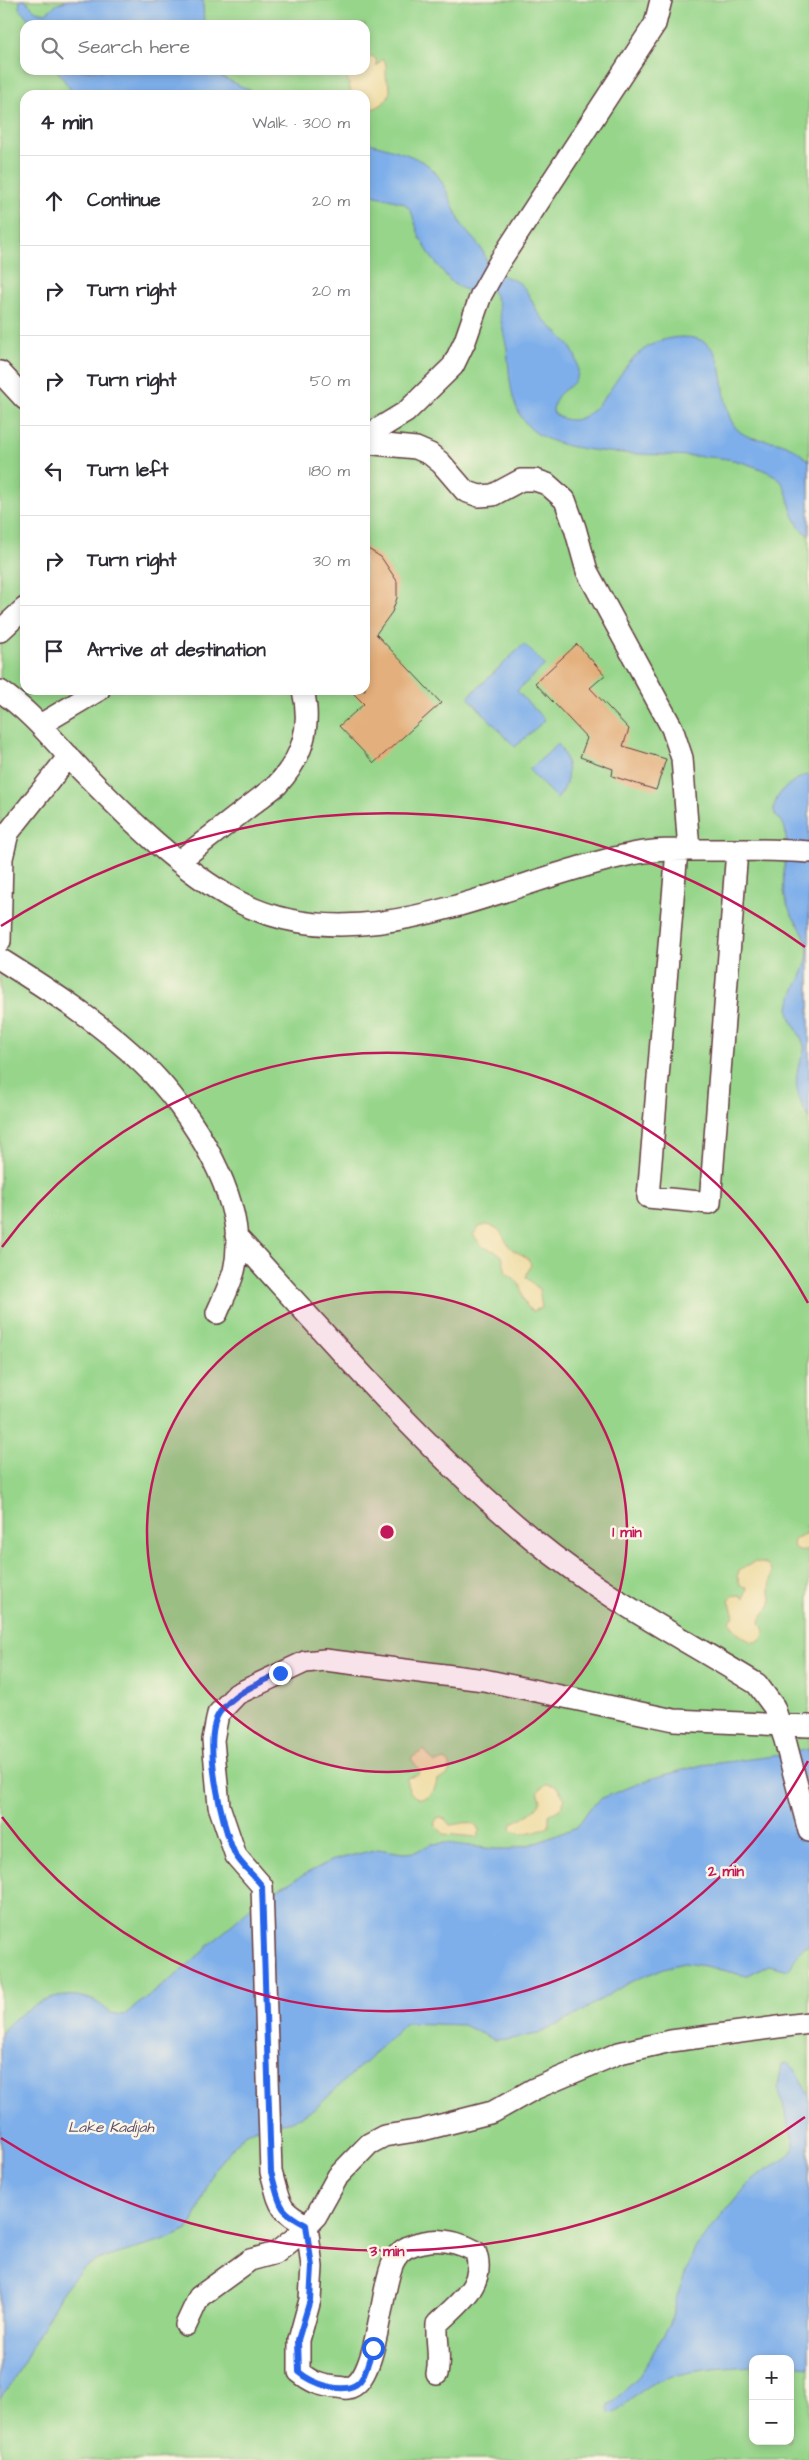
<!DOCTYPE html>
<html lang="en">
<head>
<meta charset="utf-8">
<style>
  body { margin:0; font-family:"Architects Daughter",sans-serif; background:#f7f7f7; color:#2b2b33 }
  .controls { position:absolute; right:15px; bottom:15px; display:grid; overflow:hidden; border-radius:10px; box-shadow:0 2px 8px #0003 }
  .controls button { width:45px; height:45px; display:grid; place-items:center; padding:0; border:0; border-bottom:1px solid #e1e1e2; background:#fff; color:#2b2b33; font:25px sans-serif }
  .stop { position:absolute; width:15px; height:15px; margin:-11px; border:4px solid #2563eb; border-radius:50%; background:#fff }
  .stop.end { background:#2563eb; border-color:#fff; box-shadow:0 1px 5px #0008 }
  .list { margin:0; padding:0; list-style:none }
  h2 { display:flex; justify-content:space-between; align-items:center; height:65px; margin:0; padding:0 20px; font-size:21px }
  h2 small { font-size:16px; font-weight:400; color:#7c7c81 }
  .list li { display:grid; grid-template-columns:32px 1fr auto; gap:15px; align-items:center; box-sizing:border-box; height:90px; padding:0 20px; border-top:1px solid #e1e1e2 }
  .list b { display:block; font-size:19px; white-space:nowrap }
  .list em { font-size:16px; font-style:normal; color:#7c7c81 }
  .icon { flex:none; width:28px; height:28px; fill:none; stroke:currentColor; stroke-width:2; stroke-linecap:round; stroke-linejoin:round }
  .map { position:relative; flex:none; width:809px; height:2460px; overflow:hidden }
  .search { position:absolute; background:#fff; box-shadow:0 2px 8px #0003; left:20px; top:20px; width:350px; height:55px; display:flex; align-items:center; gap:12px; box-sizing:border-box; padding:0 18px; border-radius:15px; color:#7c7c81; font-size:19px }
  .panel { position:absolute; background:#fff; box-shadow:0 2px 8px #0003; left:20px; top:90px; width:350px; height:605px; border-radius:15px }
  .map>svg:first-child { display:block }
  .green { fill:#96d58a; stroke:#707a5a; fill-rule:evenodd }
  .sand { fill:#eeda9e; stroke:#9c7c64 }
  .water { fill:#7eafea; stroke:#64678a }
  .building { fill:#e3af7c }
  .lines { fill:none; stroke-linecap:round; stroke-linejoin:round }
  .minor-casing { stroke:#633c41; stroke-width:24 }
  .minor { stroke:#fff; stroke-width:21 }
  .route { stroke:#2563eb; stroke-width:6 }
  .ring { fill:none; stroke:#c2185b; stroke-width:2.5 }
  .labels { text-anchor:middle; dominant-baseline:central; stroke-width:5; stroke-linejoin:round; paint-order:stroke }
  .water-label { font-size:15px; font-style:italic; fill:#5c516e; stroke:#fcf5e5 }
  .centre { fill:#c2185b; stroke:#fcf5e5; stroke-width:2.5 }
  .ring-label { font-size:15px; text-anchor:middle; font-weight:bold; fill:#c2185b; stroke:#fcf5e5; stroke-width:5; stroke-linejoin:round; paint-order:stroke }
</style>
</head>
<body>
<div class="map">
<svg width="809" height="2460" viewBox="0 0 809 2460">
  <rect width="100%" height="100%" fill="#fcf5e5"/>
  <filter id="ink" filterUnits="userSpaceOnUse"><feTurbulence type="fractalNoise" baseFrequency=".02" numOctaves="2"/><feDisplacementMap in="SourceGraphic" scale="10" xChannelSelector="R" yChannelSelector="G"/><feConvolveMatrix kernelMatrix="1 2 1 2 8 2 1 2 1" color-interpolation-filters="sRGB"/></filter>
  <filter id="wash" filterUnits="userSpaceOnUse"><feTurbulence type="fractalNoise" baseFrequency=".0096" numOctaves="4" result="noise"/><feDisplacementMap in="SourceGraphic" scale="20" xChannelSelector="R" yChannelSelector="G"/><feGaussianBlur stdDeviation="1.12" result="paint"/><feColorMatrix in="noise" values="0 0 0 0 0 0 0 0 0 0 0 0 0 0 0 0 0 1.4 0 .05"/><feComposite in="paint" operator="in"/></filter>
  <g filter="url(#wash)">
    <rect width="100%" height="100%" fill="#efddbb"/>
    <path class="green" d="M 0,0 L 809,0 L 809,2460 L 0,2460 ZM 25,25 L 365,25 L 365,70 L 25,70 ZM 25,95 L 365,95 L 365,690 L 25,690 ZM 753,2359 L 790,2359 L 790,2441 L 753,2441 Z"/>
    <path class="sand" d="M 365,53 L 369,58 L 372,56 L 376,59 L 377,66 L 381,60 L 384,60 C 387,66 386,70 386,76 C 386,80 389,83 390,88 C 391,100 377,111 365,109 L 365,95 L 344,95 L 351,92 L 345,70 L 365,70 Z
      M 486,1225 C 505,1227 501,1239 512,1249 C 520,1255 526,1254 531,1264 L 526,1277 L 539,1289 L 542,1308 L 532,1311 C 516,1298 529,1285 506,1273 L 502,1256 L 497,1252 L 483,1247 L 473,1235 L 479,1227 Z
      M 809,1523 L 809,1549 C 802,1553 799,1552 793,1547 L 794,1539 L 807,1533 L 806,1526 Z
      M 754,1562 C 777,1564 771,1574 770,1590 C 770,1596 773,1601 770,1606 C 767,1613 761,1614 760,1623 L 764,1627 C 766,1655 736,1638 730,1621 L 734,1616 L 729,1600 L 732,1596 L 739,1595 L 744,1598 L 747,1587 L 741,1586 L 737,1576 L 739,1571 Z
      M 424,1750 L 435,1763 L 445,1760 L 450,1764 C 451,1774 447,1777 437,1780 C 436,1784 435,1789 432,1792 C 421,1807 405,1793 407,1778 L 418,1775 L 420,1771 L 411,1758 Z
      M 546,1784 C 558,1784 559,1790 565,1799 L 560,1809 L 549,1815 L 549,1826 C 537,1831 522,1837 511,1829 L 512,1823 C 523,1817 534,1814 541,1801 L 538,1791 Z
      M 438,1817 L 445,1819 L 450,1825 C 463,1824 471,1818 480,1831 L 477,1837 L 444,1834 L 434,1824 Z"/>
    <path class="water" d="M 20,0 L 25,0 L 36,11 L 46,13 L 57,4 L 69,0 L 203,0 L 204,25 L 34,25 L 19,8 Z
      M 57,70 L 216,70 L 220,76 L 260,95 L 74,95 Z
      M 365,142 C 385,147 413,154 429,166 C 445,179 451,205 461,223 C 466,233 476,240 482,250 C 485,254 485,259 488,264 C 498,279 509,275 519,283 C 530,291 532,305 540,315 C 551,329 573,342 577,362 C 584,393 554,382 553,412 C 585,441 612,384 628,364 C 639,351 655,340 672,338 C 742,328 711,405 738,430 C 748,440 764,439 777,442 C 790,445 799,452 809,461 L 809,536 C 783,517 794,484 772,474 C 760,468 746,463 733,460 C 683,450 564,463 529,427 C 509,406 510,376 507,349 C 505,338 502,327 500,316 C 498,304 498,297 489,288 L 467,291 L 452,283 L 432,258 L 420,238 L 411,211 L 404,203 L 365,193 Z
      M 524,644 L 545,665 L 517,691 L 545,720 L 515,747 L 468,697 Z
      M 558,744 C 570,760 572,783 557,799 L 529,770 Z
      M 809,774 L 809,1118 C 798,1099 793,1087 799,1064 C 801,1059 805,1052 804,1046 C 801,1033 788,1021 789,1008 C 791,989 809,972 808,947 C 806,932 793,920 788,907 C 777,879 790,857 785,829 C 784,822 774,817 774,810 C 774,792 794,779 809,774 Z
      M 809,1749 L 809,1945 C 797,1947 795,1961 789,1970 L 769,1965 L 746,1976 L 705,1966 L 684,1963 L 664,1968 L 628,1983 L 571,2018 L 538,2034 L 511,2039 L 494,2040 L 463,2025 L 406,2023 L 315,2109 L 292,2121 L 255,2129 L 244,2134 L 215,2168 L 193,2222 L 187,2230 L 163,2241 L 97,2260 L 81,2270 L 61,2294 L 12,2383 L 0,2399 L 0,2034 C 25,2002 78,1978 110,2013 L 124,2015 L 179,1973 L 249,1909 L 272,1892 L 330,1861 L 378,1849 L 403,1853 L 415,1852 L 431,1844 L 447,1843 L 493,1849 L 510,1849 L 539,1842 L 577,1827 L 590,1808 L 602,1798 L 653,1778 L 702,1765 L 782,1755 Z
      M 787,2063 L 795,2069 L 809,2096 L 809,2367 L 790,2365 L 790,2359 L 753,2359 L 753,2366 C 723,2368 674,2370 649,2386 C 638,2393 626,2404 615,2412 L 609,2413 L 608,2406 L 638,2378 L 670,2324 L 677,2296 L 695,2248 L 750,2182 L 765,2170 L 788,2157 L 793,2150 L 793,2140 L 778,2087 L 782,2064 Z"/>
    <g id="blocks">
      <path class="building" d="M 365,547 L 381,557 L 397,581 L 397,598 L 392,612 L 376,634 L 441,703 L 374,763 L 339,726 L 364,704 L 350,690 L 365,690 Z
        M 577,644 L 605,675 L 590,688 L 629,729 L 623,746 L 666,759 L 656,790 L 612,776 L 613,769 L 580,757 L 587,738 L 535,683 Z"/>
    </g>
  </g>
  <g filter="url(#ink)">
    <use href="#blocks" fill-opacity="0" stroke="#633c41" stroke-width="1"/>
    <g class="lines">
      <g class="minor-casing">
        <path id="minor" d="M 0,372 L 25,399
          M 365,437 L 406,412 L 453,366 L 465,341 L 481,295 L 500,261 L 655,24 L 661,0
          M 365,443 L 416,448 L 430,454 L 441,463 L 465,491 L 479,496 L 493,495 L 521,480 L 535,480 L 547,484 L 565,500 L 575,528 L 587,571 L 672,728 L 682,758 L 689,850
          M 0,631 L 25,608
          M 0,691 C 33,713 57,745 84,773 C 129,819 180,870 237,901 C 362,967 508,879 632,854 C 658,849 683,850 709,850 C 743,850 776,849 809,852
          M 40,725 L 99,690
          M 677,850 L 648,1197 L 710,1203 L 737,850
          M 179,861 L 277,785 C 303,757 312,727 303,690
          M 0,941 L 2,858 L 8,833 L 69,756
          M 0,959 C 49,990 101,1023 143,1064 C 190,1109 251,1203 234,1271 C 230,1285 223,1299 217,1313
          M 236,1236 C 332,1341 425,1450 535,1541 C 603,1597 682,1638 757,1684 L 774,1707 L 785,1740 L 809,1831
          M 186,2325 L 199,2297 L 250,2260 L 276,2253 L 296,2237 L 316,2216 L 338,2176 L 369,2144 L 384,2136 L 422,2130 L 493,2112 L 534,2089 L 619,2053 L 671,2041 L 809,2023
          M 437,2374 C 441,2356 436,2341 437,2324 C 458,2303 488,2284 475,2251 C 458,2242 442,2238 424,2242 C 412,2244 401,2248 395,2259 C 380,2282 379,2383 348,2388 C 345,2389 340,2387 337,2387 C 321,2386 311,2382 299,2372 L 299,2340 L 310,2300 L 311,2283 L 312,2267 L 307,2225 C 276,2210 280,2202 271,2172 L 262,1886 L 236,1856 L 219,1806 L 213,1740 L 218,1714 L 237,1694 L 305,1662 L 325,1660 L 484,1680 L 674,1720 L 809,1726"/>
      </g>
      <use href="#minor" class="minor"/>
    </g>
  </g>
  <g class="lines" filter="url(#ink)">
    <path class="route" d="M 280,1673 C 258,1684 235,1692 220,1712 C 201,1737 222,1827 235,1854 C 241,1865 254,1875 262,1886 L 271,2172 C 280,2202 276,2210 306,2225 L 312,2267 L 311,2283 L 310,2300 L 298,2340 L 299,2372 C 312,2383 346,2397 360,2381 C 366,2374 369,2358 373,2348"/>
  </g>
  <circle cx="387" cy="1532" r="240" fill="#c2185b" fill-opacity=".12"/>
  <g class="ring">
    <circle cx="387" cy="1532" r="240"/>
    <path d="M808 1761A479 479 0 0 1 2 1817M2 1247A479 479 0 0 1 808 1303"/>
    <path d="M805 2117A719 719 0 0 1 1 2138M1 926A719 719 0 0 1 805 947"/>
  </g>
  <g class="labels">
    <g class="water-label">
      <text x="111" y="2127">Lake Kadijah</text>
    </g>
  </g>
  <circle cx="387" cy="1532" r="8" class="centre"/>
  <g class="ring-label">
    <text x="627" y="1537">1 min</text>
    <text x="726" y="1876">2 min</text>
    <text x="387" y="2256">3 min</text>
  </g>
</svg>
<div class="controls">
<button>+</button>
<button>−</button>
</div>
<div class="stop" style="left:373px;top:2348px"></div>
<div class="stop end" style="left:280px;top:1673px"></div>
<div class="search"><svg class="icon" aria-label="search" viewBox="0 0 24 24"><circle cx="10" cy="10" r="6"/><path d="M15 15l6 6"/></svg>Search here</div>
<section class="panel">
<h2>4 min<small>Walk · 300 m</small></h2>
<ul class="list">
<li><svg class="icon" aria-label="ahead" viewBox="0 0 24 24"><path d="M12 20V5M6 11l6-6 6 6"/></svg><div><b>Continue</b></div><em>20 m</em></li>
<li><svg class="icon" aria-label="right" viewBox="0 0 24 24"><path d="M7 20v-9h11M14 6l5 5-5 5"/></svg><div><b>Turn right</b></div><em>20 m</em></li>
<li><svg class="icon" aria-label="right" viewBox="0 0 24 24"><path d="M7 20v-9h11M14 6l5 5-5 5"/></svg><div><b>Turn right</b></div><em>50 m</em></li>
<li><svg class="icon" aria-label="left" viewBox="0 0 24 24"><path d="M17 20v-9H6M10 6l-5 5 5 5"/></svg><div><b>Turn left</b></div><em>180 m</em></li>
<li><svg class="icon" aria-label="right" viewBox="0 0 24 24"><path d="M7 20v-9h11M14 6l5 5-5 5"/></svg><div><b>Turn right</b></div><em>30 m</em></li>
<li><svg class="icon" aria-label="arrive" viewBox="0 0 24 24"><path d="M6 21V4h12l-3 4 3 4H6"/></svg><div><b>Arrive at destination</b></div></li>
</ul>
</section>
</div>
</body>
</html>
